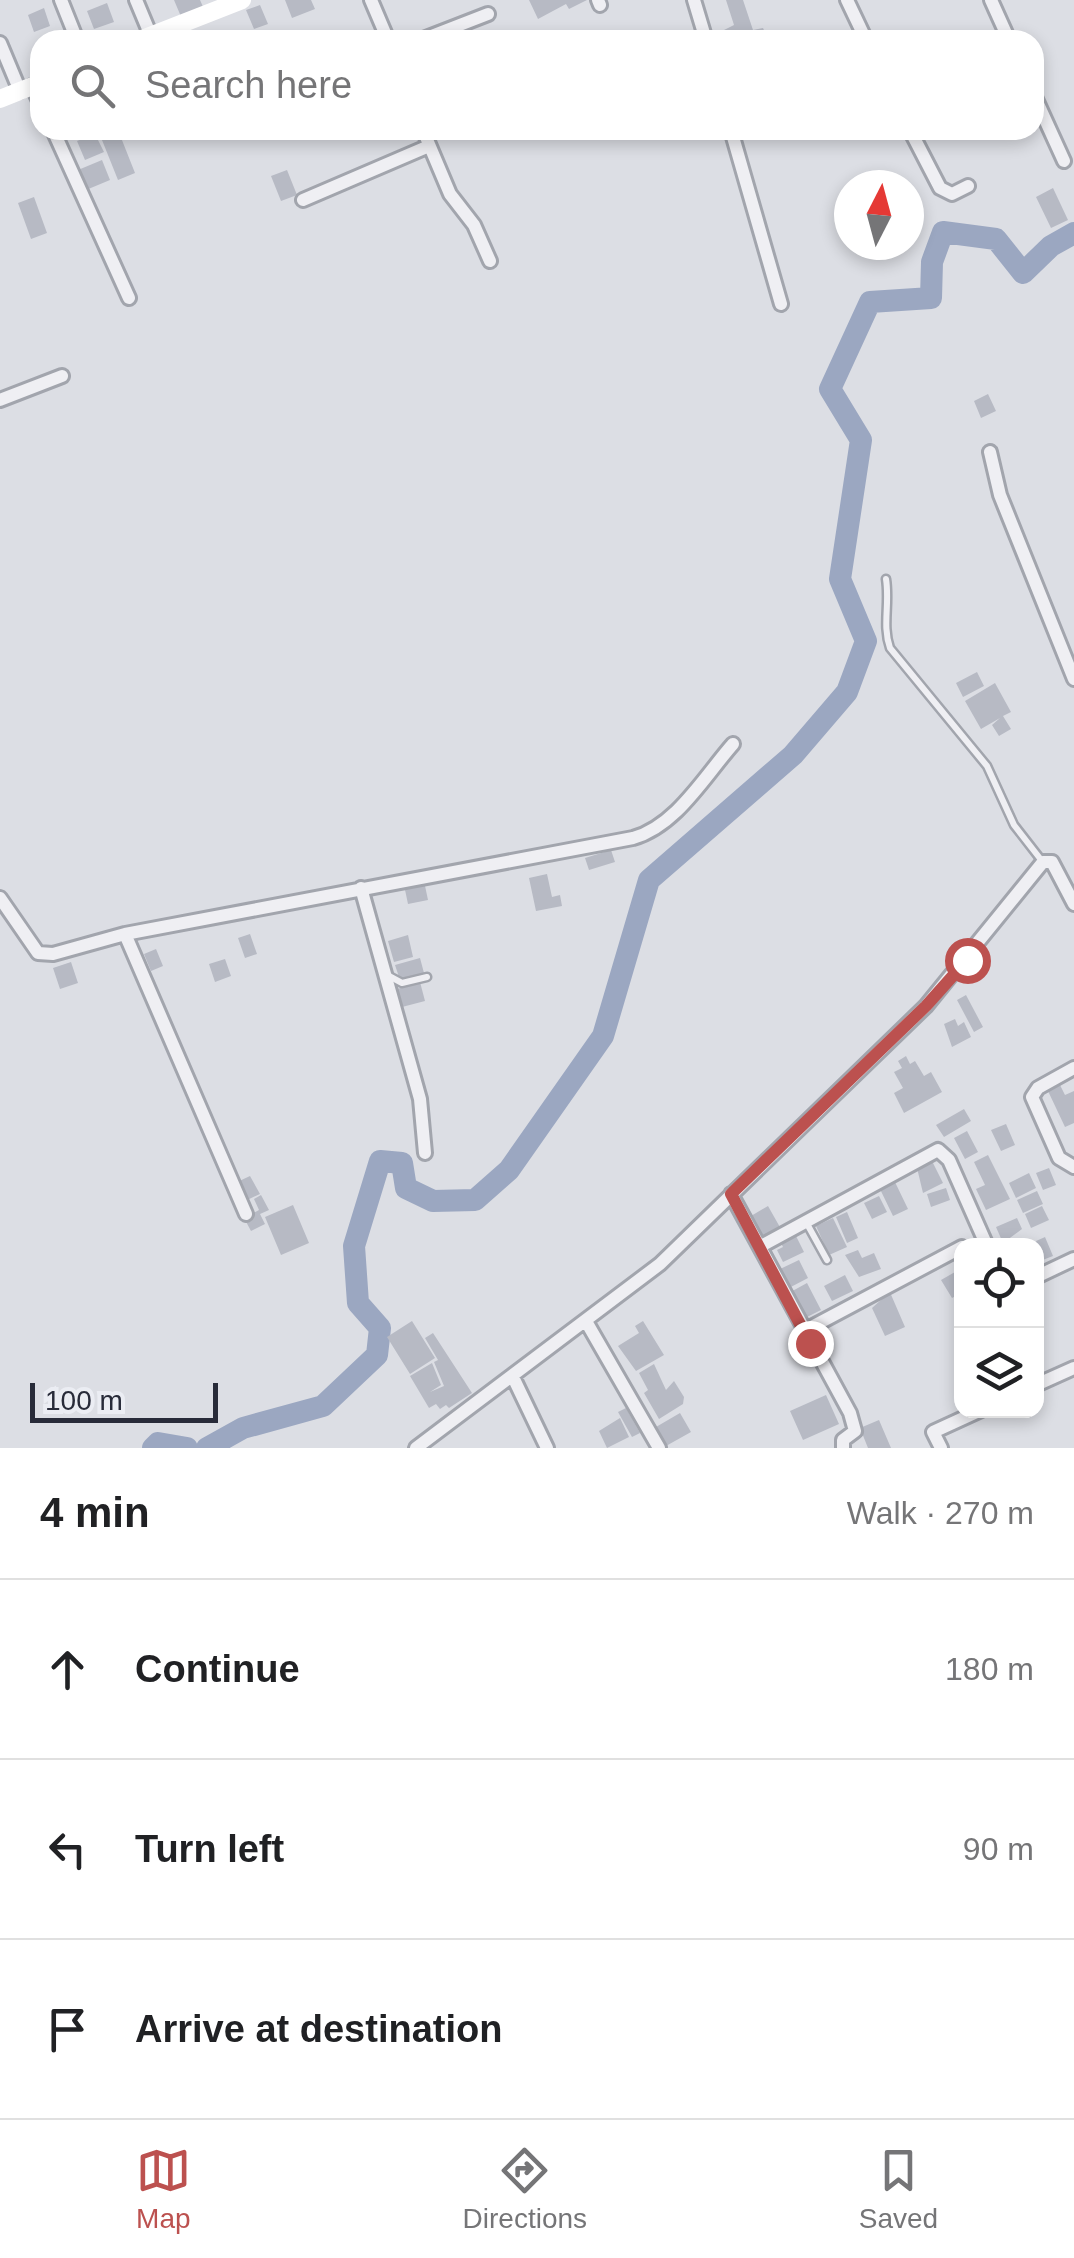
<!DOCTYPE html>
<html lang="en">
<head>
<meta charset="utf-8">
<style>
  body { margin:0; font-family:Arial,sans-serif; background:#f2f2f2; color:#202124 }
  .controls { position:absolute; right:30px; bottom:30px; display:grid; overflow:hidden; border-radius:20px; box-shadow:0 5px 15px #0003 }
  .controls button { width:90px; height:90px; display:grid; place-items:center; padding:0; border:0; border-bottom:2px solid #e0e0e0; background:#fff; color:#202124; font:50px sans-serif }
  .compass { position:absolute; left:834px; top:170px; width:90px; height:90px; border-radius:50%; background:#fff; box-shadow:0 5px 15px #0003; rotate:6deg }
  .scale { position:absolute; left:30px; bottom:25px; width:188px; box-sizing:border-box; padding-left:10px; border:5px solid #282b39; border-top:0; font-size:28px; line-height:35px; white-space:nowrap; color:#282b39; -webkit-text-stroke:8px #ebedf3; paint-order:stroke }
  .stop { position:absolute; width:30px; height:30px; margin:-22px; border:8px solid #bc514f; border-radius:50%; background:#fff }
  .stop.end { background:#bc514f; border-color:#fff; box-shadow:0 2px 10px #0008 }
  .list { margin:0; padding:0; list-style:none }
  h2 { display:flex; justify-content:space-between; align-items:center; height:130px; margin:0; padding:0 40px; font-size:42px }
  h2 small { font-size:32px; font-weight:400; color:#757577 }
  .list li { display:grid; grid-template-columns:65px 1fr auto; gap:30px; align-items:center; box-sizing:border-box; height:180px; padding:0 40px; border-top:2px solid #e0e0e0 }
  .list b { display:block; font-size:38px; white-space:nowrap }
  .list em { font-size:32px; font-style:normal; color:#757577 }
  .icon { flex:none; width:55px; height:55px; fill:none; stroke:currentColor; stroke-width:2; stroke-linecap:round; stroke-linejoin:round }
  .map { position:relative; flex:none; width:1074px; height:1448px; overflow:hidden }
  .search { position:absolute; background:#fff; box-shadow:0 5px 15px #0003; left:30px; right:30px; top:30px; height:110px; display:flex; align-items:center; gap:25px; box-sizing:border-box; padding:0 35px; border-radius:30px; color:#757577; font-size:38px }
  .sheet { height:670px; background:#fff }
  nav { display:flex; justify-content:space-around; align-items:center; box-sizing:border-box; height:140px; border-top:2px solid #e0e0e0; background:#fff; font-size:28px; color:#757577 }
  nav a { display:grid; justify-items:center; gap:5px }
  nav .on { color:#bc514f }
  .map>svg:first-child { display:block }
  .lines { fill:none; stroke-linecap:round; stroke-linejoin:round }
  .river { stroke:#9ba7c1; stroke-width:22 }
  .building { fill:#b7bac4 }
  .lane-casing { stroke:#a2a5ad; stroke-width:11 }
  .street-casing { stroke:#a2a5ad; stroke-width:18 }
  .lane { stroke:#efeff3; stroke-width:6 }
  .street { stroke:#efeff3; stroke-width:12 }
  .secondary { stroke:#fff; stroke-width:18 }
  .route { stroke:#bc514f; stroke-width:12 }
</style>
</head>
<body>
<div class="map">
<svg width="1074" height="1448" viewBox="0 0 1074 1448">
  <rect width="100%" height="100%" fill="#dcdee4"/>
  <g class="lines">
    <path class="river" d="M 153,1448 L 158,1443 L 187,1448
      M 207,1448 L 243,1428 L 323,1406 L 377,1355 L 380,1328 L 358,1303 L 354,1246 L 380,1161 L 402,1163 L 406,1188 L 433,1201 L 475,1200 L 509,1170 L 603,1036 L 649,880 L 793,755 L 847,692 L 866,641 L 840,579 L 861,440 L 830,389 L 870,302 L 931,298 L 932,262 L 943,232 L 996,239 L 1023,273 L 1051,246 L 1074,233"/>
  </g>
  <path class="building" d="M 174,0 L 200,0 L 204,9 L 182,19 Z
    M 285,0 L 311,0 L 315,9 L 292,18 Z
    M 529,0 L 587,0 L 569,9 L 566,4 L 538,19 Z
    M 726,0 L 743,0 L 753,30 L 763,28 L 767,37 L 746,40 L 743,33 L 723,40 L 720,32 L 734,25 Z
    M 107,3 L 114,22 L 94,29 L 87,11 Z
    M 260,5 L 268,24 L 254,29 L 246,10 Z
    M 44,8 L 50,26 L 34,32 L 28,15 Z
    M 98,130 L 118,130 L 135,173 L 118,180 Z
    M 95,134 L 104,152 L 85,160 L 77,141 Z
    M 102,160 L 110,180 L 86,190 L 78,170 Z
    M 287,170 L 297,195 L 281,201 L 271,176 Z
    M 1053,188 L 1068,220 L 1051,228 L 1036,197 Z
    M 34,197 L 47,233 L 31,239 L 18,203 Z
    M 988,394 L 996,411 L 981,418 L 974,401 Z
    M 977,672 L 984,686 L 963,697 L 956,683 Z
    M 995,683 L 1011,712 L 1003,716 L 1011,729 L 999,736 L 992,725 L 1000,718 L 981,729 L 965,701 Z
    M 611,850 L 615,862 L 589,870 L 585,858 Z
    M 547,874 L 552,897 L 560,895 L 562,906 L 536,911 L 529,878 Z
    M 424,881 L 428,900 L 408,904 L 404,885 Z
    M 250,934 L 257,954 L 245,958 L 238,938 Z
    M 408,935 L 413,957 L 394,962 L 388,941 Z
    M 156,949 L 163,966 L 151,971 L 144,954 Z
    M 420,958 L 424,973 L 400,980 L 395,965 Z
    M 225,959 L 231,976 L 215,982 L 209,964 Z
    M 71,962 L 78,983 L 60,989 L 53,968 Z
    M 420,982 L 425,1001 L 402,1007 L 397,989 Z
    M 966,995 L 983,1027 L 974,1032 L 957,1000 Z
    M 955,1019 L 958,1026 L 964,1022 L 971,1037 L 952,1047 L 944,1024 Z
    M 906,1056 L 910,1064 L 915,1061 L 924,1076 L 931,1072 L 942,1092 L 904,1113 L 894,1093 L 903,1088 L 894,1072 L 902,1068 L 898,1061 Z
    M 1060,1085 L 1065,1095 L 1074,1091 L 1074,1123 L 1065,1127 L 1048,1091 Z
    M 964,1109 L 971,1121 L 944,1137 L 936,1125 Z
    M 1006,1124 L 1015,1145 L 1001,1151 L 991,1130 Z
    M 967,1131 L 978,1152 L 965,1159 L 954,1138 Z
    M 988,1155 L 1010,1199 L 986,1210 L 976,1189 L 985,1185 L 974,1162 Z
    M 932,1161 L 943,1183 L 923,1193 L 917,1168 Z
    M 1049,1168 L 1056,1185 L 1043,1190 L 1036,1173 Z
    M 1029,1173 L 1036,1188 L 1016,1198 L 1009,1183 Z
    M 250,1176 L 260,1194 L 245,1201 L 235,1183 Z
    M 894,1180 L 908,1209 L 893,1216 L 879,1187 Z
    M 946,1188 L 950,1200 L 931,1207 L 927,1194 Z
    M 1037,1191 L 1043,1204 L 1023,1213 L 1017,1200 Z
    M 261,1195 L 269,1210 L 260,1214 L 265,1224 L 251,1231 L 244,1218 L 259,1210 L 254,1199 Z
    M 879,1196 L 887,1212 L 872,1219 L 864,1203 Z
    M 293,1205 L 309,1243 L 281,1255 L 265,1217 Z
    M 768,1206 L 781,1229 L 763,1238 L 751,1216 Z
    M 1042,1206 L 1049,1220 L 1031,1228 L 1025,1214 Z
    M 847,1212 L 858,1238 L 847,1243 L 836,1217 Z
    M 833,1218 L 847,1247 L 829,1255 L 816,1226 Z
    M 1017,1218 L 1022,1229 L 1003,1243 L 996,1227 Z
    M 795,1234 L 804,1252 L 783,1262 L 777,1250 L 783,1247 L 780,1241 Z
    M 1045,1237 L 1053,1256 L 1040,1261 L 1036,1246 L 1025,1246 Z
    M 858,1250 L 862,1258 L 874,1253 L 881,1269 L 859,1277 L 845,1255 Z
    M 799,1260 L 808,1278 L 787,1289 L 778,1270 Z
    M 962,1268 L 962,1293 L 952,1298 L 941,1280 Z
    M 845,1275 L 853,1291 L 832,1301 L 824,1286 Z
    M 807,1283 L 821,1310 L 801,1320 L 787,1294 Z
    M 889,1290 L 905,1327 L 885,1336 L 872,1308 L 882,1299 L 879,1294 Z
    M 412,1321 L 435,1358 L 410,1374 L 387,1337 Z
    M 643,1321 L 664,1355 L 636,1371 L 618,1346 L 639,1333 L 635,1326 Z
    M 433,1333 L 472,1393 L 449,1408 L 446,1405 L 440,1409 L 436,1404 L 429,1408 L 410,1376 L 432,1363 L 441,1385 L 430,1392 L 444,1386 L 434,1362 L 438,1360 L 425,1338 Z
    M 654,1364 L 666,1390 L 674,1381 L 684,1397 L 683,1404 L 659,1419 L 644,1393 L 648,1390 L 639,1373 Z
    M 826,1395 L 839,1424 L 803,1440 L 790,1411 Z
    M 626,1408 L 640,1433 L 632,1437 L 618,1412 Z
    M 680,1413 L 691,1432 L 666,1446 L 656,1427 Z
    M 620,1418 L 629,1437 L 607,1448 L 599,1431 Z
    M 879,1420 L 891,1448 L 868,1448 L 860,1428 Z"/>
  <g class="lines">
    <g class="lane-casing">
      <path id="lane" d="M 886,579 C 890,604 882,625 890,648 L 987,766 L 1014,825 L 1042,861
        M 389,976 L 402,983 L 427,977
        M 806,1222 L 827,1260"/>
    </g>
    <g class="street-casing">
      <path id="street" d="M 61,0 L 77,40
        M 136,0 L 151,36
        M 371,0 L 388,40
        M 598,0 L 600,5
        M 694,0 L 706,40
        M 847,0 L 866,40
        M 991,0 L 1009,40
        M 421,40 L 488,14
        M 0,43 L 20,91
        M 32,86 L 40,103
        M 1034,95 L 1064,161
        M 53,130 L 129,298
        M 423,130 L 450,194 L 474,225 L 490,261
        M 731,130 L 781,304
        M 910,130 L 940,188 L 952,194 L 968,186
        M 303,200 L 429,146
        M 0,400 L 62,376
        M 990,452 L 1000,495 L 1074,679
        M 361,888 L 420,1099 L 425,1153
        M 0,898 L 38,953 L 53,954 L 125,934 L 633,838 C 676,826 704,777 733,744
        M 125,934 L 246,1214
        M 1074,1068 L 1038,1088 L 1032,1097 L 1059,1158 L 1074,1167
        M 731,1194 L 850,1413 L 855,1431 L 843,1440 L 843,1448
        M 761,1246 L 938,1150 L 949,1160 L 987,1246
        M 1036,1277 L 1074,1259
        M 587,1323 L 659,1448
        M 804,1331 L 962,1247
        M 513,1377 L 547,1448
        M 1036,1385 L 1074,1368
        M 416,1448 L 660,1264 L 926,1006 L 1043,862 L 1052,862 L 1074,904
        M 941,1448 L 933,1432 L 981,1410"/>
    </g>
    <use href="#lane" class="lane"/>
    <use href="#street" class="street"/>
    <path class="secondary" d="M 140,40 L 242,0
      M 0,99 L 40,83"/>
  </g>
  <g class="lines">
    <path class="route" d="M 810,1343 L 731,1194 L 926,1006 L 967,960"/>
  </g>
</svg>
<div class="controls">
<button><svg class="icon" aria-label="locate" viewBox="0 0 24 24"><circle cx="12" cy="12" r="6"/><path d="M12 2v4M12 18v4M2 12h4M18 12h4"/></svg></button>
<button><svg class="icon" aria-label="layers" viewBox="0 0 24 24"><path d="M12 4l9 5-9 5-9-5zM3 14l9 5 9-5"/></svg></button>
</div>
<svg class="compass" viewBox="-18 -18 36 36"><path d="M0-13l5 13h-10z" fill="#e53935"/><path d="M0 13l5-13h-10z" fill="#757577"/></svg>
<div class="scale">100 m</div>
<div class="stop" style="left:967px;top:960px"></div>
<div class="stop end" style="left:810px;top:1343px"></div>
<div class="search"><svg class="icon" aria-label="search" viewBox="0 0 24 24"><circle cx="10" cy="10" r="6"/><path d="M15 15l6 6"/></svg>Search here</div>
</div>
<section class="sheet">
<h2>4 min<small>Walk · 270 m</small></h2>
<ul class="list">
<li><svg class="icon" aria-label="ahead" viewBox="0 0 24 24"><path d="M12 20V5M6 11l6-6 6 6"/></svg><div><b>Continue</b></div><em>180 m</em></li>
<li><svg class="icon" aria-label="left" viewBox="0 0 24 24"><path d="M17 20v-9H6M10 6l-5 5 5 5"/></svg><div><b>Turn left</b></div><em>90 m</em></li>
<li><svg class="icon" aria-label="arrive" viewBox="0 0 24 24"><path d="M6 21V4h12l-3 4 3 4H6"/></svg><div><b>Arrive at destination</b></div></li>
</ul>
</section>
<nav>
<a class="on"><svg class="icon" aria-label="map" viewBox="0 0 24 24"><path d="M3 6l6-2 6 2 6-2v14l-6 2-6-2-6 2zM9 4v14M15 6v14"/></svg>Map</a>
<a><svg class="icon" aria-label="directions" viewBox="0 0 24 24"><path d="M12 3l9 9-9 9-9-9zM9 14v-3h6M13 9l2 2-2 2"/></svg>Directions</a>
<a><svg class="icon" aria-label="saved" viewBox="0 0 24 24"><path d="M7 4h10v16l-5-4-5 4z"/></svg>Saved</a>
</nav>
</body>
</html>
